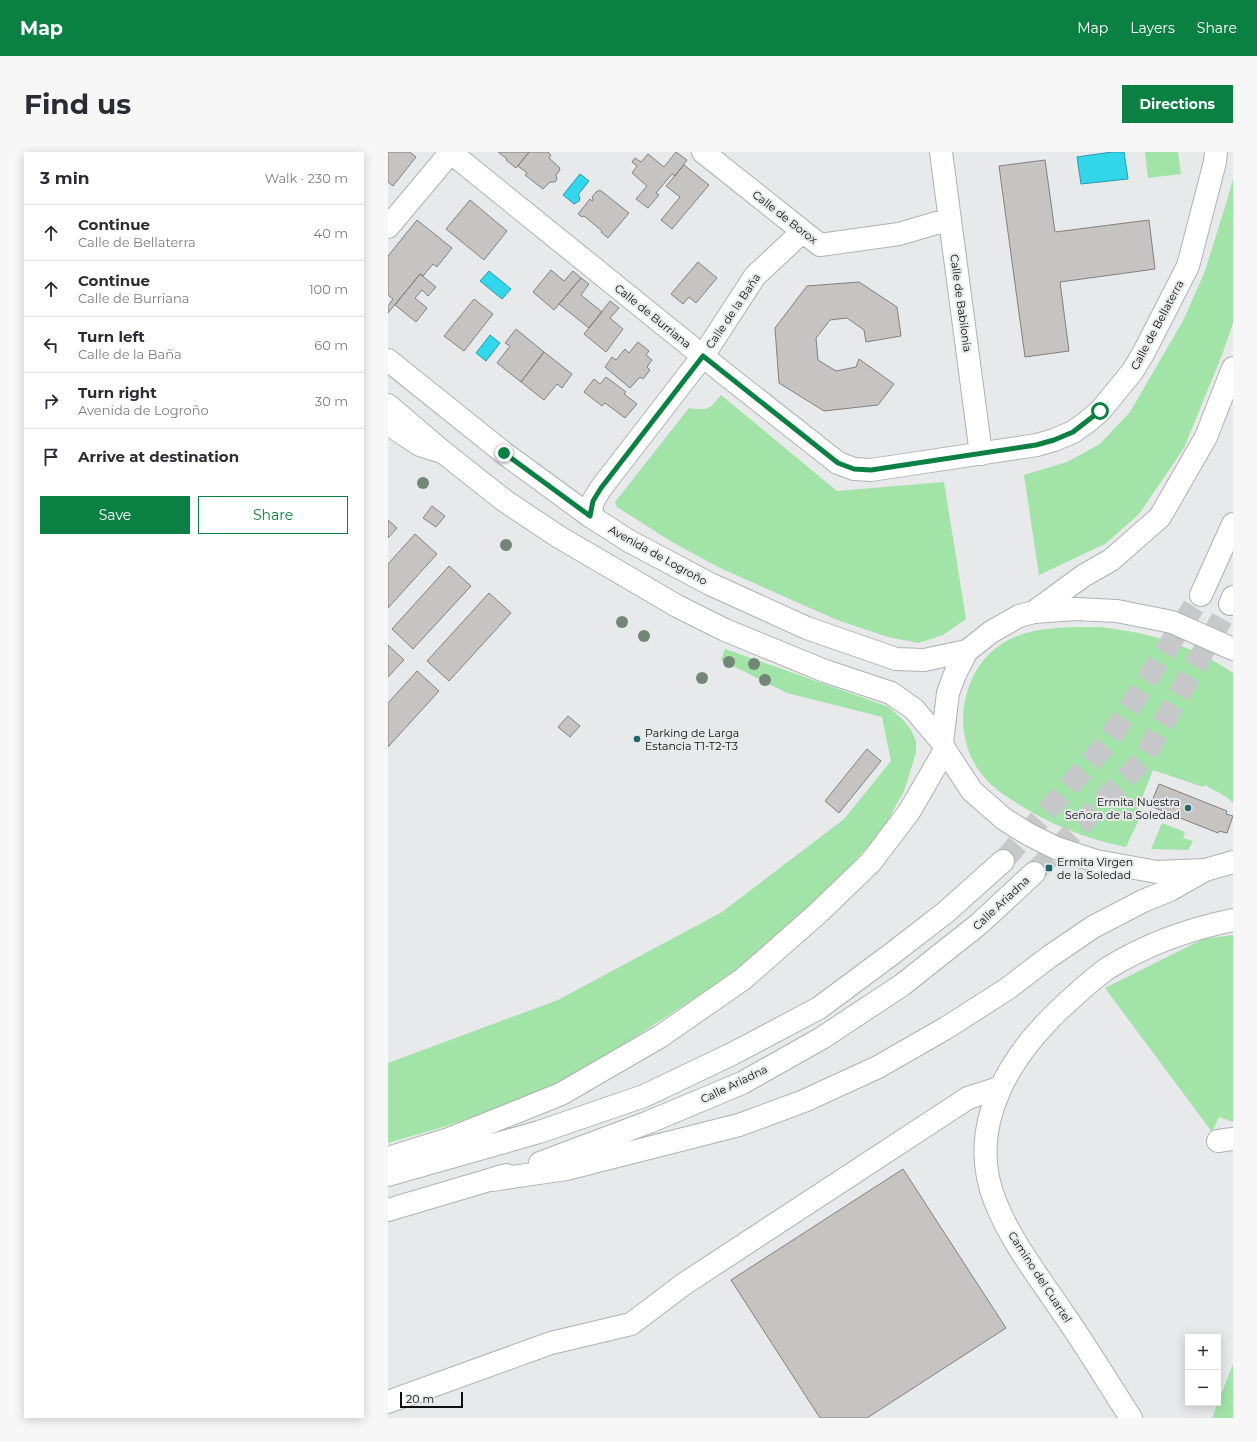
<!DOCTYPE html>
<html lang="en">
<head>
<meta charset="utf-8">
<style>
  body { margin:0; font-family:Montserrat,sans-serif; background:#f7f7f7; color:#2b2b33 }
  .controls { position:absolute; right:12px; bottom:12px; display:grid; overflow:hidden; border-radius:0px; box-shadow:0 2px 10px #0003 }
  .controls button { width:36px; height:36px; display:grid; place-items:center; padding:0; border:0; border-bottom:1px solid #e1e1e2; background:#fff; color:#2b2b33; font:20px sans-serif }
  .scale { position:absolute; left:12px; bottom:10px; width:63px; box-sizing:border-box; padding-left:4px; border:2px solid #0d0e0f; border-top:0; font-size:11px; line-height:14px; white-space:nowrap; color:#0d0e0f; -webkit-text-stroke:3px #e7e9eb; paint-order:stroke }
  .stop { position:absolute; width:12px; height:12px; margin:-9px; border:3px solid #0b8043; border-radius:50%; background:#fff }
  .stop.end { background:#0b8043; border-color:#fff; box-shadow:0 1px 4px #0008 }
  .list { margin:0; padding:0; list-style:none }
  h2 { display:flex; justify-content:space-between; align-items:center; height:52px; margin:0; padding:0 16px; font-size:17px }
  h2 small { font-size:13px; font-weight:400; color:#7c7c81 }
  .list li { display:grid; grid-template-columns:26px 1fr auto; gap:12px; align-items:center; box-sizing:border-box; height:56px; padding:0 16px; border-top:1px solid #e1e1e2 }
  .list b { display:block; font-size:15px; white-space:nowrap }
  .list p { margin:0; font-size:13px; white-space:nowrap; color:#7c7c81 }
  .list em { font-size:13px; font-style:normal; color:#7c7c81 }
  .actions { display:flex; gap:8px; padding:12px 16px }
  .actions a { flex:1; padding:9px 0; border:1px solid #0b8043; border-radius:0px; text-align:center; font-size:14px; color:#0b8043 }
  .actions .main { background:#0b8043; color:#fff }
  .icon { flex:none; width:22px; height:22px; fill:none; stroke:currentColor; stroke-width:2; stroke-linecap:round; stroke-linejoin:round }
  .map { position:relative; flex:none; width:845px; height:1266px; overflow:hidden; border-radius:0px }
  header { display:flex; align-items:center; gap:24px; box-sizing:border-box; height:56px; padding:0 20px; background:#0b8043; color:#fff }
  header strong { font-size:19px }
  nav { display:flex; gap:22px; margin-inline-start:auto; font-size:14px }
  .intro { display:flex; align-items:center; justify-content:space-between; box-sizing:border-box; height:96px; padding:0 24px }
  h1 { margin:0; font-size:28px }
  .button { padding:10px 18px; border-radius:0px; background:#0b8043; color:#fff; font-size:14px; font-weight:700 }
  main { display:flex; gap:24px; padding:0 24px }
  aside { flex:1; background:#fff; border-radius:0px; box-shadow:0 2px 10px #0003 }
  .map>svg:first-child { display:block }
  .green { fill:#a2e3a8 }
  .water { fill:#33d7ec; stroke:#289baa }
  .building { fill:#c6c4c3; stroke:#838080 }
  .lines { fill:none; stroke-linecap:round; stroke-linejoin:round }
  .highway-tunnel { stroke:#c6c8ca; stroke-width:22; stroke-dasharray:22 11; stroke-linecap:butt }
  .minor-casing { stroke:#afb1b3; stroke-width:24 }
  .major-casing { stroke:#afb1b3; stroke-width:24 }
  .highway-casing { stroke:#afb1b3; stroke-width:24 }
  .minor { stroke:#fff; stroke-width:22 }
  .major { stroke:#fff; stroke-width:22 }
  .highway { stroke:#fff; stroke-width:22 }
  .tree { fill:#738778 }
  .route { stroke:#0b8043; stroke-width:5 }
  .poi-dot { fill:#1a676c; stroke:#e7e9eb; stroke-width:1.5 }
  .labels { text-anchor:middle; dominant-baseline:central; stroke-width:4; stroke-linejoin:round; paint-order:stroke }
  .street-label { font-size:11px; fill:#0d0e0f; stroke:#e7e9eb }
  .poi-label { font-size:11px; fill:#0d0e0f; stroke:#e7e9eb; text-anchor:start }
</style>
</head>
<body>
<header>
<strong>Map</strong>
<nav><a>Map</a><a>Layers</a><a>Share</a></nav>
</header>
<div class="intro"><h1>Find us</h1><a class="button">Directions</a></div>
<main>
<aside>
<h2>3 min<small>Walk · 230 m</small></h2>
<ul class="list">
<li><svg class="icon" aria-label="ahead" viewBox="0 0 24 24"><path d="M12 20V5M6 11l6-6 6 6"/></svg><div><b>Continue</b><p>Calle de Bellaterra</p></div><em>40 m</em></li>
<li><svg class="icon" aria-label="ahead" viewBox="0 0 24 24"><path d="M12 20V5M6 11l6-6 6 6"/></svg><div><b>Continue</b><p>Calle de Burriana</p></div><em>100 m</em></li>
<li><svg class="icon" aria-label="left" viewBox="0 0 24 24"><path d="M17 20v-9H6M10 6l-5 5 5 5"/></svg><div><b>Turn left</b><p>Calle de la Baña</p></div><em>60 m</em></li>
<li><svg class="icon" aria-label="right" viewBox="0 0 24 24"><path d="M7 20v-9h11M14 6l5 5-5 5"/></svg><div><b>Turn right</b><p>Avenida de Logroño</p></div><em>30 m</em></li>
<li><svg class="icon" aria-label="arrive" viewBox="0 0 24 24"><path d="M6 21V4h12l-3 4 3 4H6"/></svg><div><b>Arrive at destination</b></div></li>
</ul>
<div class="actions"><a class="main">Save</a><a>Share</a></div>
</aside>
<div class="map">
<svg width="845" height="1266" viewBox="0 0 845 1266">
  <rect width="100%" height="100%" fill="#e7e9eb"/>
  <path class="green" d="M 757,0 L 790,0 L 793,22 L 760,26 Z
    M 845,26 L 845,171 L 834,203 L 796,296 L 751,362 L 717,392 L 651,423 L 636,323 L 679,310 L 712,292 L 742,260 L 796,167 L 817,119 L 841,42 Z
    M 333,243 L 449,339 L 556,330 L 578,467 L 555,483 L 530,491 L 500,485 L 449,468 L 332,416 L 284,390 L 229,355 L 227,350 L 301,256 C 320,259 322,257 333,243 Z
    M 711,475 C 759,480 805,493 845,521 L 845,651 L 840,646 L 817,633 L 815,635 L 765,618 L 749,658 L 754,661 L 738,695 C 698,687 661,672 627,650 C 616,643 604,635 596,625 C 560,584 572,512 622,487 C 650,474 681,475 711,475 Z
    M 337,497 L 501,555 L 516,569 L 523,578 L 528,589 L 528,601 L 516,639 L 494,679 L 430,749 L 348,819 L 192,921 L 112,956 L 55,975 L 0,991 L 0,911 L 170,848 L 334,760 L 456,667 L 503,609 L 494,565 L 399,541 L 333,508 Z
    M 774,671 L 797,680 L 795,686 L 805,689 L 800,698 L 763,697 Z
    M 845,783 L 845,970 L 831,965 L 824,980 L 717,836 L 815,787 Z
    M 845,1212 L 845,1266 L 824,1266 Z"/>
  <path class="water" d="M 724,0 L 736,0 L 740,27 L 693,32 L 689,5 Z
    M 192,22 L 201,29 L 190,43 L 192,46 L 191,49 L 186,52 L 175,43 Z
    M 101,119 L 123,137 L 114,147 L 92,129 Z
    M 102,183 L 112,191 L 98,209 L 88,201 Z"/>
  <path class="building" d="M 0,0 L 22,0 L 28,5 L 5,34 L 0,30 Z
    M 110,0 L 141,0 L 128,16 L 118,8 L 119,7 Z
    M 141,0 L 160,0 L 163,3 L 161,6 L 171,15 L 172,18 L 168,23 L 169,27 L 167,30 L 162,30 L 155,37 L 137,23 L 139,21 L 130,14 Z
    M 288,0 L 299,8 L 287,24 L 284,22 L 268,41 L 271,43 L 260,56 L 248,47 L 259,34 L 244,21 L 249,14 L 244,10 L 247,6 L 253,10 L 260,2 L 276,15 Z
    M 657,8 L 667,80 L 761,68 L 767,117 L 672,130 L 681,199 L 637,205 L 611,14 Z
    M 296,13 L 321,33 L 284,77 L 273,68 L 292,45 L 278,34 Z
    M 212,38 L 241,61 L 220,86 L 213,80 L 214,79 L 196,64 L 194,65 L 190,62 L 202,47 L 204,49 L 205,48 L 204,45 L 208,40 Z
    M 82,48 L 119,79 L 96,108 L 58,77 Z
    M 29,68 L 64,96 L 49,115 L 45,112 L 35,124 L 32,122 L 0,161 L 0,154 L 5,147 L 0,143 L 0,104 Z
    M 310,110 L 329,126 L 308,151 L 301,145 L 295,152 L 283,142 Z
    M 163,118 L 176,129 L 185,119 L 193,126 L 166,158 L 145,140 Z
    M 32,122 L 48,135 L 40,144 L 34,138 L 27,146 L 39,156 L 28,170 L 7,153 Z
    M 193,126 L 201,132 L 193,143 L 214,160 L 201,176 L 171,152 Z
    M 471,130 L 509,155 L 513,184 L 478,190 L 476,178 L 459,166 L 442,168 L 428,186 L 430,208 L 448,219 L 468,215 L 471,207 L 506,232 L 490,253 L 436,259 L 391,231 L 387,176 L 419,134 Z
    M 86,147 L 105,162 L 76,199 L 56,184 Z
    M 222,149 L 231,156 L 222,166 L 235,177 L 218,200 L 196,182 Z
    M 128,177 L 156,200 L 133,230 L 109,211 L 122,194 L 117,191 Z
    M 250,190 L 261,199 L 258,203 L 264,208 L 259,215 L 262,218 L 255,227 L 252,225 L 242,236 L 217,215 L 224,205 L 228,208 L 237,197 L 241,201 Z
    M 156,200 L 184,222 L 174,236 L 169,232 L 156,248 L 133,230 Z
    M 218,225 L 238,240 L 236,242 L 249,252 L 237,266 L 217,251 L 214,254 L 196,240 L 206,227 L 212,232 Z
    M 44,354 L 57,364 L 48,375 L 35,366 Z
    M 0,368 L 9,376 L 0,386 Z
    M 27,382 L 49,402 L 0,456 L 0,412 Z
    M 61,414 L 83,434 L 25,497 L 4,477 Z
    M 101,441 L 123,461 L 61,529 L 39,509 Z
    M 0,493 L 16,508 L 0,525 Z
    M 29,519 L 51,539 L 0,595 L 0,551 Z
    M 180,564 L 192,574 L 182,585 L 170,575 Z
    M 479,597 L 493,609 L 451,661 L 437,649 Z
    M 771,632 L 839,659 L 838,662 L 845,664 L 839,681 L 831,679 L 830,681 L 762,654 Z
    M 515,1017 L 618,1176 L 479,1266 L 432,1266 L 343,1128 Z"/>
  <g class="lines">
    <path class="highway-tunnel" d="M 615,709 L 719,591 L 813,443
      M 646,721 L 754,609 L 842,452"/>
    <g class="minor-casing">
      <path id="minor" d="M 62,0 L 337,222 L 450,311 L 466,317 L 483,318 L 649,293 L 666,288 L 685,280 L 699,270 L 712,259 L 744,220 L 755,202 L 800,114 L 827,10 L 828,0
        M 315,0 L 432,93 L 511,82 L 562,67
        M 553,0 L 593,302
        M 0,75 L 63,0
        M 0,272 L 32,293 L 54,300
        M 202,364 L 205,349 L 213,336 L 315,204 L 367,124 L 414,80
        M 830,989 L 845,987
        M 0,1250 L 163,1191 L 243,1172 L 296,1132 L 580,946 L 611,936
        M 743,1266 C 720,1231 699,1195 675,1161 C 651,1125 623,1090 607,1049 C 576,970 626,897 684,846 C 695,836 707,825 720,816 C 759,792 801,777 845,768"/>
    </g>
    <g class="major-casing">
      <path id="major" d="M 0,208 L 116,301 L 202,364 L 241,389 L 322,432 L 419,476 L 508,507 L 536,508 L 579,499
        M 0,253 L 55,300 L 117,349 L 171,385 L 289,454 L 337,478 L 437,519 L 503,541 L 526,557 L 554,590
        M 845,497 L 784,470 L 729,459 L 688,457 L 646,460 L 631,464 L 603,480 L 579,499 L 567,522 L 560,541 L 554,590 L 557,598 L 584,639 L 616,667 L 640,682 L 668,696 L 708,709 L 769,720 L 817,718 L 845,710"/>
    </g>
    <g class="highway-casing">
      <path id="highway" d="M 813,443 L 845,372
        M 842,452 L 845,445
        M 646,460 L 695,424 L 723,408 L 772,365 L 818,285 L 845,216
        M 0,1006 L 61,987 L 173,942 L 273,884 L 355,827 L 429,762 L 483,710 L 521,660 L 557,598
        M 152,1011 L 261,970 L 354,931 L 434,886 L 514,833 L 591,772 L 646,721
        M 0,1023 L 151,980 L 256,944 L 344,902 L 431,856 L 505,801 L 558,760 L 615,709
        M 104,1028 L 178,1017 L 351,973 L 416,949 L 490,915 L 558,876 L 619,837 L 661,805 L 705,775 L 755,749 L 782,738 L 817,718
        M 0,1058 L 118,1023"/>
    </g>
    <use href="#minor" class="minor"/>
    <use href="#major" class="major"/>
    <use href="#highway" class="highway"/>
  </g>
  <g class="tree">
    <circle cx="35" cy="331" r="6"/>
    <circle cx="118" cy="393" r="6"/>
    <circle cx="234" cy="470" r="6"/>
    <circle cx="256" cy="484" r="6"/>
    <circle cx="341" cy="510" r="6"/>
    <circle cx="366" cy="512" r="6"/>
    <circle cx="314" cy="526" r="6"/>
    <circle cx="377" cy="528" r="6"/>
  </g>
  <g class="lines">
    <path class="route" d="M 116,301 L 202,364 L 205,349 L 213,336 L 315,204 L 450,311 L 466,317 L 483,318 L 648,293 L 666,288 L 685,280 L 712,259"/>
  </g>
  <g class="poi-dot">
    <circle cx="249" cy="587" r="4"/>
    <circle cx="800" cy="656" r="4"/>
    <rect x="657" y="712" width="8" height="8" rx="2"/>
  </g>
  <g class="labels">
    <g class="street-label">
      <text transform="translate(397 65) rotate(38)">Calle de Borox</text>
      <text transform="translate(573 151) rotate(82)">Calle de Babilonia</text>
      <text transform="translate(345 159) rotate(-56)">Calle de la Baña</text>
      <text transform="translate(265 164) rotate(39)">Calle de Burriana</text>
      <text transform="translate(769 173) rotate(-62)">Calle de Bellaterra</text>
      <text transform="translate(270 403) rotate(29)">Avenida de Logroño</text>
      <text transform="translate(613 751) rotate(-43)">Calle Ariadna</text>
      <text transform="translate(346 932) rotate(-26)">Calle Ariadna</text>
      <text transform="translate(652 1125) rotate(57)">Camino del Cuartel</text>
    </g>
    <g class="poi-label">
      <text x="257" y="581">Parking de Larga<tspan x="257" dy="13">Estancia T1-T2-T3</tspan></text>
      <text x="792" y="650" text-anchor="end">Ermita Nuestra<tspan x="792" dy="13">Señora de la Soledad</tspan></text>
      <text x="669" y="710">Ermita Virgen<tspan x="669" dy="13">de la Soledad</tspan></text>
    </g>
  </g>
</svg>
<div class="controls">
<button>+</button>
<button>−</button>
</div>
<div class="scale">20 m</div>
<div class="stop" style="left:712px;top:259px"></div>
<div class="stop end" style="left:116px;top:301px"></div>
</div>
</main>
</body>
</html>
